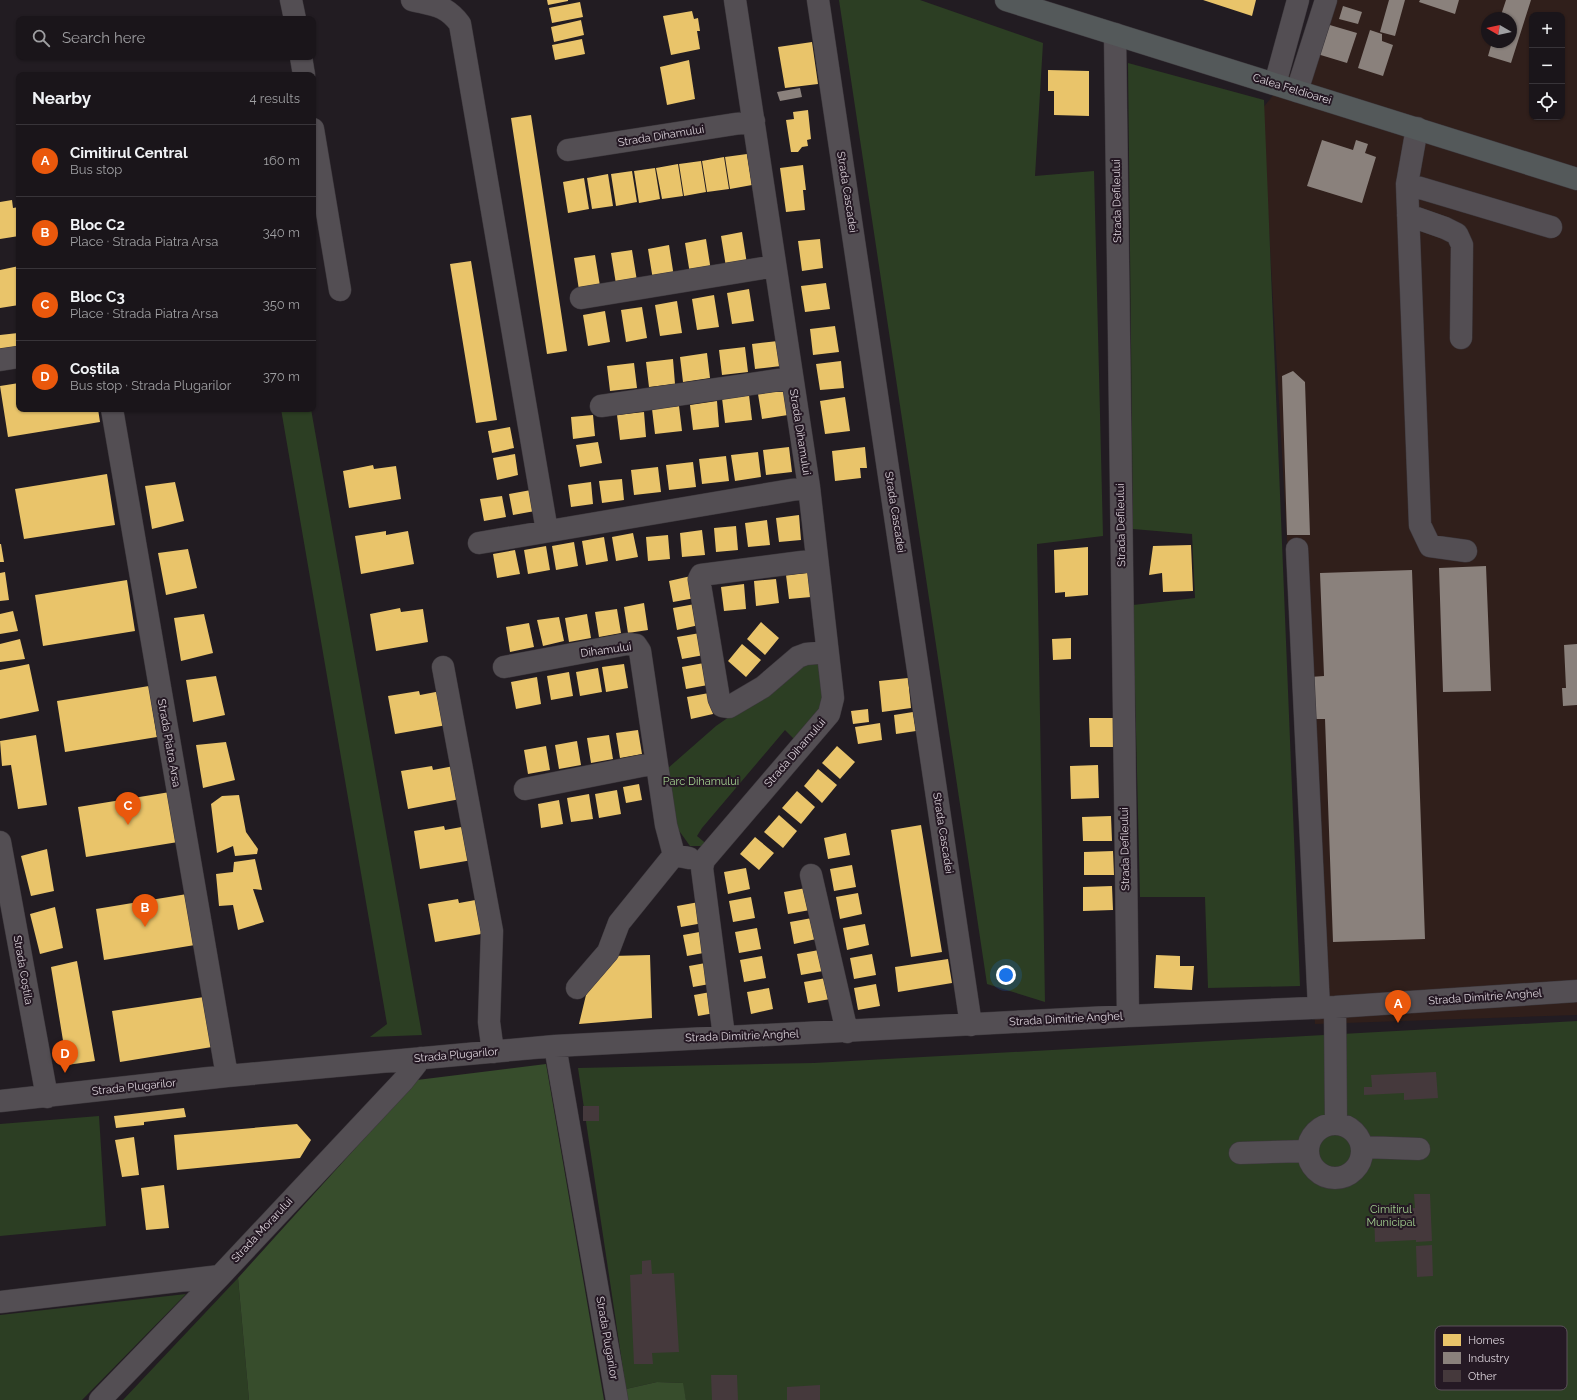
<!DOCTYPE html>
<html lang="en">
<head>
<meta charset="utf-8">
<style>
  body { margin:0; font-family:Raleway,sans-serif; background:#272227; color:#f1f3f6 }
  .controls { position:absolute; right:12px; top:12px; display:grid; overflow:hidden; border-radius:8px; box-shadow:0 1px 3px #0004 }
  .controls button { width:36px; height:36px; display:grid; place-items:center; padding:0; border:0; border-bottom:1px solid #383439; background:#1a151a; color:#f1f3f6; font:20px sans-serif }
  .compass { position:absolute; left:1481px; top:12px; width:36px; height:36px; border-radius:50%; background:#1a151a; box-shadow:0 1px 3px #0004; rotate:279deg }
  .you { position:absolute; left:1006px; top:975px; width:14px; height:14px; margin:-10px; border:3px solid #fff; border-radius:50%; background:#1a73e8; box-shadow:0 0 0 6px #1a73e833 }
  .badge { display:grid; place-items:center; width:26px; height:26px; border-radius:50%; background:#ea580c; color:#fff; font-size:13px; font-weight:700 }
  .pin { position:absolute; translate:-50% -33px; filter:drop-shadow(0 1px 2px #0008) }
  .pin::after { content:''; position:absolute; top:21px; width:14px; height:12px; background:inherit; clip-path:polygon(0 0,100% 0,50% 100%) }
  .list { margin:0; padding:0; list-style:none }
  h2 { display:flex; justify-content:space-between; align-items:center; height:52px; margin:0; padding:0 16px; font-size:17px }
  h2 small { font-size:13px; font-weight:400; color:#9f9fa2 }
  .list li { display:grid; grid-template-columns:26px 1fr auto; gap:12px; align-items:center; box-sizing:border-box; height:72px; padding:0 16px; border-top:1px solid #383439 }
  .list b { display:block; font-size:15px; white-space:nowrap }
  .list p { margin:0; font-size:13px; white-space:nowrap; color:#9f9fa2 }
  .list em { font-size:13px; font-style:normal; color:#9f9fa2 }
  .icon { flex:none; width:22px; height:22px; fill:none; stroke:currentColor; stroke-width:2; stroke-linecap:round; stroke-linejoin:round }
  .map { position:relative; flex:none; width:1577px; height:1400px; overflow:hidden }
  .search { position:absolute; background:#1a151a; box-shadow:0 1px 3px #0004; left:16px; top:16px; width:300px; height:44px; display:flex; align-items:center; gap:10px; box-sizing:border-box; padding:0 14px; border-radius:8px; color:#9f9fa2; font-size:15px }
  .panel { position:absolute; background:#1a151a; box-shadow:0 1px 3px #0004; left:16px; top:72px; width:300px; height:340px; border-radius:8px }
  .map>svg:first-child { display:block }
  .industrial { fill:#301f1b; fill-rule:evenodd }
  .green { fill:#2c3e23 }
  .forest { fill:#374d2c }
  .homes { fill:#e9c46a }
  .industry { fill:#8a817c }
  .building { fill:#45393c }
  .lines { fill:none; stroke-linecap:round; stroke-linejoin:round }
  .minor-casing { stroke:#3d383d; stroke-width:23 }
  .major-casing { stroke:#3d383d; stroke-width:23 }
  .minor { stroke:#534e53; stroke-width:22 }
  .major { stroke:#54595a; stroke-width:22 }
  .labels { text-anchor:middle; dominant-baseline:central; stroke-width:4; stroke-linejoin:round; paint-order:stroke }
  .street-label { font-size:11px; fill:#dcd3db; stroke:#251924 }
  .park-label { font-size:11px; fill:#a3d08f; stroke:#251924 }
  .key { fill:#251924; stroke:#5c515b; stroke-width:1 }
  .key-label { font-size:11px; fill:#dcd3db }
</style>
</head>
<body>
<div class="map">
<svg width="1577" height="1400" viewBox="0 0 1577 1400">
  <rect width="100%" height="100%" fill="#221c22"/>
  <path class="industrial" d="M 1319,0 L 1577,0 L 1577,1015 L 1315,1024 L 1262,109 L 1300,62 ZM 1532,15 L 1562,15 L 1562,117 L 1532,117 ZM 1487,18 L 1511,18 L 1511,42 L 1487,42 Z"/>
  <path class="green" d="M 839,0 L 920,0 L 1043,43 L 1035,176 L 1094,171 L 1103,536 L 1037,544 L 1045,1002 L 987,984 Z
    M 1128,63 L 1264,100 L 1300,986 L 1208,988 L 1205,897 L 1140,897 L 1133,605 L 1195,598 L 1192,534 L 1133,529 Z
    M 281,409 L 311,409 L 422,1035 L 370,1037 L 387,1024 Z
    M 817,656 L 825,711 L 797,742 L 785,730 L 702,828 L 697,836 L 709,846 L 690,846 L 675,825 L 667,769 L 716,726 Z
    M 1577,1021 L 1577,1400 L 686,1400 L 682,1383 L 657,1382 L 626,1389 L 578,1068 L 814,1063 Z
    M 99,1116 L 106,1226 L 0,1236 L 0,1124 Z
    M 238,1278 L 249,1400 L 123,1400 Z
    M 186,1294 L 82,1400 L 0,1400 L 0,1315 Z"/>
  <path class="forest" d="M 546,1064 L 604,1400 L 249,1400 L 238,1278 L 417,1080 Z
    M 657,1382 L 683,1383 L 686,1400 L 628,1400 L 626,1389 Z"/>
  <path class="homes" d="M 547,0 L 568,0 L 568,1 L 548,5 Z
    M 1203,0 L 1256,0 L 1252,16 Z
    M 580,2 L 583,17 L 552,23 L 549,8 Z
    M 692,11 L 694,19 L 698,18 L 700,31 L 697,31 L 700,49 L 671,55 L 663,16 Z
    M 581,20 L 584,35 L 554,42 L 551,27 Z
    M 582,39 L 585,54 L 555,60 L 552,45 Z
    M 812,42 L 818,84 L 785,88 L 778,47 Z
    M 689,60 L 695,99 L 667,105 L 660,67 Z
    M 1048,70 L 1089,71 L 1089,116 L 1054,115 L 1054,91 L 1048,91 Z
    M 808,110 L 811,139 L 807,140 L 808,146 L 802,147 L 798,152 L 791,152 L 786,120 L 794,119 L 793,112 Z
    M 531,115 L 567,351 L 547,354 L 511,118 Z
    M 747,154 L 752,185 L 730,189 L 725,157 Z
    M 724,157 L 729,189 L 707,192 L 702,161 Z
    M 701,161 L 706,192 L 684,196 L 679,164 Z
    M 678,164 L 683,196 L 662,199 L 656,168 Z
    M 803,165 L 806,190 L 803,190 L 805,210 L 786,212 L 780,168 Z
    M 655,168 L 660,199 L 639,203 L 634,171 Z
    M 632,171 L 637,202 L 616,206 L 611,174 Z
    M 608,174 L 613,206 L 592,209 L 587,178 Z
    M 584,178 L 589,209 L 568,213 L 563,182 Z
    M 12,200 L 13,208 L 19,207 L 19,236 L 0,239 L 0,202 Z
    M 742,232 L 747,264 L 726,267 L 721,236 Z
    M 706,239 L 711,271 L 690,274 L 685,243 Z
    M 820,239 L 823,268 L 802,271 L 798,241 Z
    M 669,245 L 674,277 L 653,280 L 648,249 Z
    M 632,250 L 637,281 L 616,284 L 611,253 Z
    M 595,255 L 600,286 L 579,290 L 574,258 Z
    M 471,261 L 497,420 L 476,423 L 450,264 Z
    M 19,266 L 19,305 L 0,308 L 0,270 Z
    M 826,283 L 830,309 L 805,312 L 801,286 Z
    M 749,289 L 754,321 L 732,324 L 727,293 Z
    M 714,295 L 719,327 L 697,330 L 692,299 Z
    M 677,301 L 682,333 L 660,336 L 655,305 Z
    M 642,307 L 647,338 L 626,342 L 621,310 Z
    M 605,311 L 610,342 L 588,346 L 583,315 Z
    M 835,326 L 839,352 L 813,355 L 810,329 Z
    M 18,333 L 19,352 L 0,350 L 0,335 Z
    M 778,341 L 781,366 L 755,369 L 752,344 Z
    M 745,347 L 748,372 L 722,375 L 719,350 Z
    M 707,353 L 710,378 L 683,382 L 680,357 Z
    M 673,359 L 675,384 L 649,387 L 646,362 Z
    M 841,361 L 844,388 L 820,390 L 816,364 Z
    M 634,363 L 637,388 L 610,391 L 607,366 Z
    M 19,383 L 19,409 L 98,409 L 100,422 L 8,437 L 0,386 Z
    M 785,390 L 788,415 L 762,419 L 758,394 Z
    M 749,395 L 752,420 L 725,423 L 722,398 Z
    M 845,397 L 850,431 L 825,434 L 820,401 Z
    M 717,401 L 719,427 L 693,430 L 690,405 Z
    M 679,406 L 682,431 L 655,434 L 652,409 Z
    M 644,412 L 646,437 L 620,440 L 617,415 Z
    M 593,415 L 595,436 L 573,439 L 571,417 Z
    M 510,427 L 514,448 L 492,453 L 488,431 Z
    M 598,442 L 602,463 L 580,467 L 576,445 Z
    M 789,447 L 792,472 L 766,475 L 763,450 Z
    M 865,447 L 867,468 L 860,468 L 861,478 L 835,481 L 832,451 Z
    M 758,452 L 761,477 L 735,481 L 731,455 Z
    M 515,454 L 518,475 L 497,480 L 493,458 Z
    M 726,456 L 729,481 L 702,484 L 699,459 Z
    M 693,462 L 696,487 L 669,490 L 666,465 Z
    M 373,465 L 374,469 L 396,466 L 401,499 L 349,508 L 343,471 Z
    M 658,467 L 661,492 L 634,495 L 631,470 Z
    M 107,474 L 115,525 L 24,539 L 15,489 Z
    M 622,479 L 624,500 L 602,503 L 599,481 Z
    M 175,482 L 184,521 L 152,529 L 145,486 Z
    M 591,482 L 593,504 L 571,507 L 568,485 Z
    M 531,490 L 535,511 L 513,515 L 509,494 Z
    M 502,496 L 506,517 L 484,521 L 480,499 Z
    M 799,515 L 801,540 L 779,542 L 776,518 Z
    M 767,520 L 770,545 L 748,547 L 745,523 Z
    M 736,526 L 738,550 L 716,552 L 714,528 Z
    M 702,530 L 705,555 L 682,557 L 680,533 Z
    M 386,531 L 386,535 L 408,531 L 414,564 L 361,574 L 355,536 Z
    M 633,533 L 638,557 L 616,561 L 612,537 Z
    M 668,535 L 670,559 L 648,561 L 646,537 Z
    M 604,537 L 608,561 L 586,565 L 582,541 Z
    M 574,542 L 578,566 L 556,570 L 552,546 Z
    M 0,544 L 1,544 L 4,562 L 0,562 Z
    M 1191,545 L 1193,591 L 1163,592 L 1162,573 L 1149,575 L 1153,546 Z
    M 546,546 L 550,570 L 528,574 L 524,550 Z
    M 1088,547 L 1088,595 L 1065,597 L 1065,592 L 1055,593 L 1054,550 Z
    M 188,549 L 197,588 L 166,595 L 158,553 Z
    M 515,550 L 520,574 L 497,578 L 493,554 Z
    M 5,572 L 9,600 L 0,601 L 0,573 Z
    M 808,573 L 811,597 L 789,599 L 786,575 Z
    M 691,576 L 695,598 L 673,602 L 669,581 Z
    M 776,579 L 779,603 L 756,606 L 754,581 Z
    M 127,580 L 135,631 L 43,646 L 35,595 Z
    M 744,584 L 746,609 L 724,611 L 721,587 Z
    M 644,603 L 648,630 L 628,633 L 624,607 Z
    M 695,604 L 699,625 L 677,630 L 673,608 Z
    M 400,608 L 401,612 L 423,609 L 428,642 L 376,651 L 370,614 Z
    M 617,609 L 621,633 L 599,637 L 595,612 Z
    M 13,611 L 18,631 L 0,634 L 0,614 Z
    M 204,614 L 213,653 L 181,661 L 174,618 Z
    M 587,614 L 591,638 L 569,642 L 565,618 Z
    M 559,617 L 564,641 L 543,646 L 537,620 Z
    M 761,622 L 779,638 L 765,655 L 747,639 Z
    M 529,623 L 534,647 L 510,652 L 506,627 Z
    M 700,633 L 704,655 L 682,659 L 677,637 Z
    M 1071,638 L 1071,659 L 1053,660 L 1052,639 Z
    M 20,639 L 25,659 L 0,662 L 0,644 Z
    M 742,644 L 761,660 L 746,677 L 728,661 Z
    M 704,663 L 708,685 L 686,689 L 682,667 Z
    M 29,664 L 39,711 L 0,719 L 0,670 Z
    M 624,664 L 628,688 L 606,692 L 602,667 Z
    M 598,668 L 602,692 L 580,696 L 576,672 Z
    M 569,672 L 573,696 L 551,700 L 547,676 Z
    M 216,676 L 225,715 L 193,722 L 186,680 Z
    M 537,677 L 541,704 L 516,709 L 511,682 Z
    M 908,678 L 911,708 L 882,712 L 879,681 Z
    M 149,686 L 157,737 L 65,752 L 57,701 Z
    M 419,691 L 420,695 L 441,691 L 447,725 L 395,734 L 388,696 Z
    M 709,693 L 713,714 L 691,719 L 687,697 Z
    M 868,709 L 869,722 L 853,724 L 851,711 Z
    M 913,712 L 916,731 L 896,734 L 894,715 Z
    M 1089,718 L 1118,718 L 1118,747 L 1090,747 Z
    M 880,723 L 882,740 L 858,744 L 855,727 Z
    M 638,730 L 642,754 L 620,758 L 616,733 Z
    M 36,735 L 47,805 L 18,809 L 11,765 L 2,766 L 0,741 Z
    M 609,735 L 613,759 L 591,763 L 587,738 Z
    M 577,741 L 581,765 L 559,769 L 555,745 Z
    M 226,742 L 235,780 L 203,788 L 196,745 Z
    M 546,746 L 550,770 L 528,774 L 524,750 Z
    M 837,746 L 855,762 L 840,779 L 822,763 Z
    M 1098,765 L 1099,798 L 1071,799 L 1070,766 Z
    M 432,766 L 433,770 L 454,766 L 460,799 L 408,809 L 401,771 Z
    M 818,769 L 837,785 L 822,803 L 804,786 Z
    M 639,784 L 642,800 L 626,803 L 623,787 Z
    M 617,790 L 621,814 L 599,818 L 595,794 Z
    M 797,791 L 815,807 L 801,824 L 782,808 Z
    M 170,792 L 178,842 L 86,857 L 78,807 Z
    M 589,794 L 593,819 L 571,822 L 567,798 Z
    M 239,795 L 246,832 L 258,849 L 257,854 L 235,856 L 233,846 L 217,853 L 211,804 L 222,796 Z
    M 559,800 L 563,824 L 541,828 L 538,804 Z
    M 779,815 L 797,831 L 783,848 L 764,832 Z
    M 1111,816 L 1112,841 L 1083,841 L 1082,817 Z
    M 921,825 L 942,952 L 911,957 L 891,830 Z
    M 444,826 L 445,830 L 467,826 L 472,860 L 420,869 L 414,831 Z
    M 846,833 L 850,855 L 828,859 L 824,838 Z
    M 755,837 L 774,853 L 759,870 L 740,854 Z
    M 47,849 L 54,891 L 31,896 L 21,856 Z
    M 1113,851 L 1114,875 L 1084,875 L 1084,852 Z
    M 255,859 L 262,890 L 253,889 L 264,922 L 238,930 L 233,905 L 219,906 L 216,874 L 233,872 L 234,862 Z
    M 852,865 L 856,887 L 834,891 L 830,869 Z
    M 746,868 L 750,889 L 728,894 L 724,872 Z
    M 1112,886 L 1113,910 L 1083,911 L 1083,887 Z
    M 806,888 L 810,910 L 788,914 L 784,892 Z
    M 858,893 L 862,914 L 840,919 L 836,897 Z
    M 187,894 L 195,945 L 104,960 L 96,909 Z
    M 751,897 L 755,918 L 733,922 L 729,901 Z
    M 458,899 L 459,903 L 481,899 L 487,933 L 435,942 L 428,904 Z
    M 699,902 L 703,923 L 681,927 L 677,906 Z
    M 55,907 L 63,948 L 40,954 L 30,914 Z
    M 812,918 L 816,939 L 794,944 L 790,922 Z
    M 865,924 L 869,945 L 847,950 L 843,928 Z
    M 757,928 L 761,949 L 739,953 L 735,932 Z
    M 705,931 L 709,952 L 687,956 L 683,935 Z
    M 819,950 L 823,971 L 801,975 L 797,954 Z
    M 872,954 L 876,975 L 854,979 L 850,958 Z
    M 650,955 L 652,1018 L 579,1024 L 586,995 L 612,956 Z
    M 1156,955 L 1180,956 L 1180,966 L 1194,966 L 1192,990 L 1154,988 Z
    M 762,956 L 766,978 L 744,982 L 740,960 Z
    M 948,959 L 952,983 L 898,992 L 895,967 Z
    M 77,961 L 95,1061 L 67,1065 L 51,967 Z
    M 711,962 L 715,983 L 693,987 L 689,966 Z
    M 826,978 L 830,999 L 808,1003 L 804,982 Z
    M 876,984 L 880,1006 L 858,1010 L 854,988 Z
    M 769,988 L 773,1009 L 751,1014 L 747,992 Z
    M 716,991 L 720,1012 L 698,1016 L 694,995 Z
    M 204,997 L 212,1047 L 120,1062 L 112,1011 Z
    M 184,1108 L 186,1117 L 144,1122 L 144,1125 L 116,1128 L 114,1116 Z
    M 297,1124 L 311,1140 L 300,1158 L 177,1170 L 174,1135 Z
    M 134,1137 L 139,1175 L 122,1177 L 115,1140 Z
    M 164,1185 L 169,1228 L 146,1230 L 141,1188 Z"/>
  <path class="industry" d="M 1389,0 L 1405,0 L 1395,36 L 1380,32 Z
    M 1420,0 L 1459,0 L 1455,14 L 1419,2 Z
    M 1506,0 L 1531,0 L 1511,63 L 1488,56 L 1492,42 L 1511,42 L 1511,18 L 1500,18 Z
    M 1343,6 L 1362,12 L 1358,24 L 1339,19 Z
    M 1323,23 L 1357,33 L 1347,63 L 1314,53 Z
    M 1370,30 L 1382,34 L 1382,41 L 1393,45 L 1383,76 L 1358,68 Z
    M 800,88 L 802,97 L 780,101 L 777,92 Z
    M 1322,140 L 1353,150 L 1356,140 L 1368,144 L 1365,153 L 1376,157 L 1362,203 L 1307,186 Z
    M 1293,371 L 1305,382 L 1310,535 L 1287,535 L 1282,376 Z
    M 1486,566 L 1491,691 L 1443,692 L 1439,568 Z
    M 1412,570 L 1425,939 L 1333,942 L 1325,719 L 1312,719 L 1310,677 L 1324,676 L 1320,573 Z
    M 1577,644 L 1577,705 L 1563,706 L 1562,688 L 1566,688 L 1564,645 Z"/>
  <path class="building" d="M 1436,1072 L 1438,1098 L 1404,1100 L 1404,1093 L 1364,1095 L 1364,1087 L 1372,1087 L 1371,1075 Z
    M 583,1106 L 599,1106 L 599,1121 L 583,1121 Z
    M 1414,1194 L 1430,1194 L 1432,1241 L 1416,1242 L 1416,1240 L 1375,1242 L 1374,1210 L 1415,1208 Z
    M 1432,1245 L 1433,1276 L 1417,1277 L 1416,1246 Z
    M 651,1260 L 652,1274 L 674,1273 L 679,1352 L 652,1353 L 653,1364 L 634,1364 L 630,1275 L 642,1274 L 642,1261 Z
    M 711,1375 L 737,1375 L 738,1400 L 712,1400 Z
    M 820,1385 L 820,1400 L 787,1400 L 787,1387 Z"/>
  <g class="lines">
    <g class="minor-casing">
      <path id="minor" d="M 291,0 L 295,19
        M 412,0 C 433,5 446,5 460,24 L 547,531
        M 818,0 L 971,1025
        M 1115,34 L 1128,1016
        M 301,57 L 304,75
        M 1275,84 L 1298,0
        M 1297,91 L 1326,0
        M 1417,128 L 1407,184 L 1420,525 L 1430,546 L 1466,551
        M 313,129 L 340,290
        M 568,150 L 754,121
        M 1407,184 L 1551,227
        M 1408,215 L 1445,228 L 1457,234 L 1462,245 L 1461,338
        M 581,298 L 775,266
        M 0,360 L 19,357
        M 601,406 L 792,378
        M 112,409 L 227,1076
        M 479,543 L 809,487
        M 1297,549 L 1319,1008
        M 817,560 L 701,575 L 699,579 L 719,699 L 722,706 L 729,707 L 763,687 L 798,657 L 806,654 L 827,652
        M 443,667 L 492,931 L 489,1022 L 493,1052
        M 504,667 L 627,644 L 636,645 L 640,651 L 666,825 L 674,855
        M 525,789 L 656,763
        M 0,842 L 47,1097
        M 811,875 L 847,1032
        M 577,988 L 608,952 L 619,923 L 674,855 L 689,858
        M 1335,1007 L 1336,1124
        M 724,1036 L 702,868 L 704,860 L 829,714 L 833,698 L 809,487 L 735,0
        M 555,1046 L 617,1400
        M 0,1101 L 227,1076 L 555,1046 L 1128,1016 L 1335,1007 L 1577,991
        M1308 1151a27 27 0 1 1 54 0a27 27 0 1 1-54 0Z
        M 1362,1147 L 1419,1149
        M 1240,1153 L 1308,1151
        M 0,1302 L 220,1276
        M 100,1400 L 220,1276 L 403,1081 L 421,1058"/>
    </g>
    <g class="major-casing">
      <path id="major" d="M 1006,0 L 1577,179"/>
    </g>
    <use href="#minor" class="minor"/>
    <use href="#major" class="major"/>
  </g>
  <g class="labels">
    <g class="street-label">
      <text transform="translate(1292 89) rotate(17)">Calea Feldioarei</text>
      <text transform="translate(661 136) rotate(-9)">Strada Dihamului</text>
      <text transform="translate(847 192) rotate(81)">Strada Cascadei</text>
      <text transform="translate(1117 201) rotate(-91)">Strada Defileului</text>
      <text transform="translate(800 432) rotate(81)">Strada Dihamului</text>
      <text transform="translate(895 512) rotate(81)">Strada Cascadei</text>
      <text transform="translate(1121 525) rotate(-91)">Strada Defileului</text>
      <text transform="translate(606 650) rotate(-8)">Dihamului</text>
      <text transform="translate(169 743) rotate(80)">Strada Piatra Arsa</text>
      <text transform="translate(795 753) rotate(-49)">Strada Dihamului</text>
      <text transform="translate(943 833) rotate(81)">Strada Cascadei</text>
      <text transform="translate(1125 849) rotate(-91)">Strada Defileului</text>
      <text transform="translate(23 970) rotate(80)">Strada Coștila</text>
      <text transform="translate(1485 997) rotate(-4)">Strada Dimitrie Anghel</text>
      <text transform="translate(1066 1019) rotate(-3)">Strada Dimitrie Anghel</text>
      <text transform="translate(742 1036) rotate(-2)">Strada Dimitrie Anghel</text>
      <text transform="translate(456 1055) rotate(-5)">Strada Plugarilor</text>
      <text transform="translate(134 1087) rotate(-6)">Strada Plugarilor</text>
      <text transform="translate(262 1230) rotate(-47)">Strada Morarului</text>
      <text transform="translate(607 1338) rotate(80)">Strada Plugarilor</text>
    </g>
    <g class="park-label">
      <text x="701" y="781">Parc Dihamului</text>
      <text x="1391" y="1209">Cimitirul<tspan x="1391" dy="13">Municipal</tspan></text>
    </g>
  </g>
  <rect x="1435" y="1326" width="132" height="64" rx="6" class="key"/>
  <rect x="1443" y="1334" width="18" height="12" fill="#e9c46a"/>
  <rect x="1443" y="1352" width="18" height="12" fill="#8a817c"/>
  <rect x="1443" y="1370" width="18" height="12" fill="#45393c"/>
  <g class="key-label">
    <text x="1468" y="1344">Homes</text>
    <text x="1468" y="1362">Industry</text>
    <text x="1468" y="1380">Other</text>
  </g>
</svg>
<div class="controls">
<button>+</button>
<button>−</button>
<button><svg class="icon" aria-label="locate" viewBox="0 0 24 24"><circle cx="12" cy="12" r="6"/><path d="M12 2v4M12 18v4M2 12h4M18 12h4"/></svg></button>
</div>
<svg class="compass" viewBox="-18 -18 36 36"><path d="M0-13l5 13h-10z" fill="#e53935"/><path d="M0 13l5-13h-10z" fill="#9f9fa2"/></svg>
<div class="you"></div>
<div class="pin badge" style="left:1398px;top:1023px">A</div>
<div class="pin badge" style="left:145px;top:927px">B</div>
<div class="pin badge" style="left:128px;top:825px">C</div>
<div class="pin badge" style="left:65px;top:1073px">D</div>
<div class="search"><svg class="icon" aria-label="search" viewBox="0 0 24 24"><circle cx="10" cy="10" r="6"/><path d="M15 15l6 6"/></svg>Search here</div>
<section class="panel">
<h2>Nearby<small>4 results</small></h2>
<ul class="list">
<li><span class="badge">A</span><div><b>Cimitirul Central</b><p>Bus stop</p></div><em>160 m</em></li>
<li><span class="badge">B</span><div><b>Bloc C2</b><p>Place · Strada Piatra Arsa</p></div><em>340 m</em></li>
<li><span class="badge">C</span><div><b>Bloc C3</b><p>Place · Strada Piatra Arsa</p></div><em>350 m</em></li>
<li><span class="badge">D</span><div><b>Coștila</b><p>Bus stop · Strada Plugarilor</p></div><em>370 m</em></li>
</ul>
</section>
</div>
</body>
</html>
